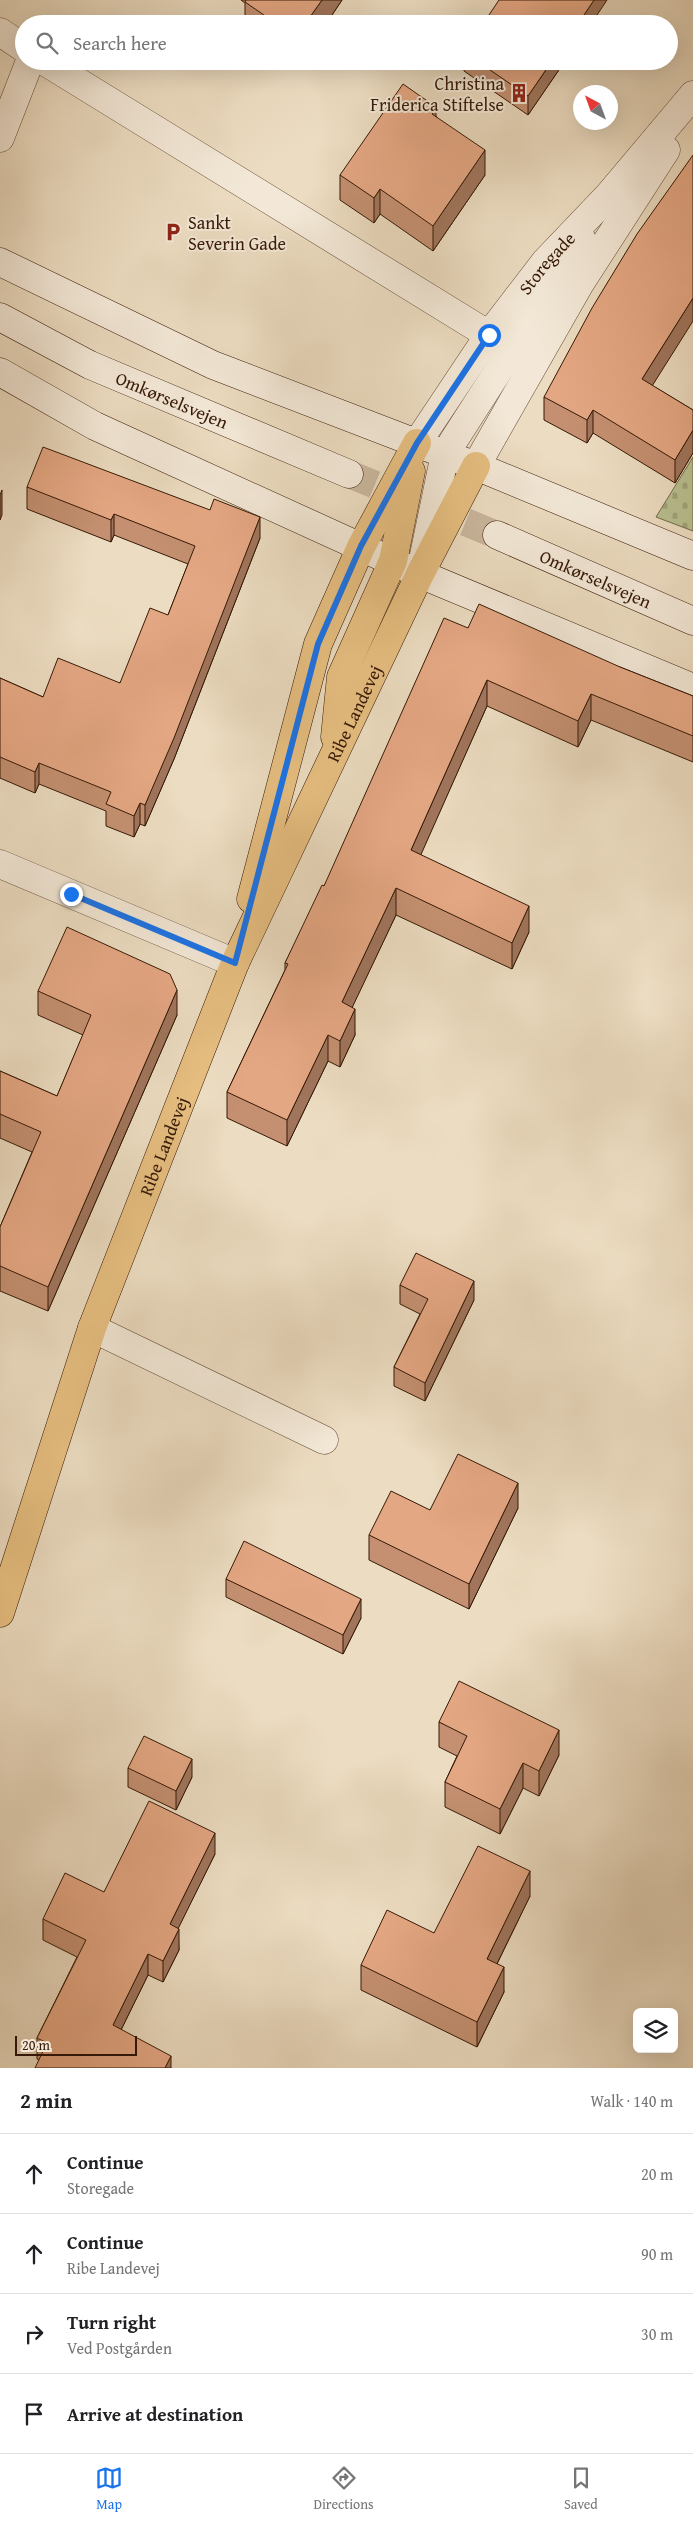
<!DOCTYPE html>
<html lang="en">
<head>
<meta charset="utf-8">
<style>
  body { margin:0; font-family:"Gentium Book Plus",serif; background:#f2f2f2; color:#202124 }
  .controls { position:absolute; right:15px; bottom:15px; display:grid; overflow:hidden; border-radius:8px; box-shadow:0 5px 20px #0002 }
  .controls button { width:45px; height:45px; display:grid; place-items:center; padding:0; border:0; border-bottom:1px solid #e0e0e0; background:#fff; color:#202124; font:25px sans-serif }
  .compass { position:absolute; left:573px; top:85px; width:45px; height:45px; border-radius:50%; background:#fff; box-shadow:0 5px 20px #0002; rotate:319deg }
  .scale { position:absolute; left:15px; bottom:12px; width:122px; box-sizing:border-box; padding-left:5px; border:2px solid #361906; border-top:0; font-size:14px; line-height:18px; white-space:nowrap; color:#361906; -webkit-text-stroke:4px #f3e8d7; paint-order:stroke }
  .stop { position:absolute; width:15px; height:15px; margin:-11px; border:4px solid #1a73e8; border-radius:50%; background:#fff }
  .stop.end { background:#1a73e8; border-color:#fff; box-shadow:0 1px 5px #0008 }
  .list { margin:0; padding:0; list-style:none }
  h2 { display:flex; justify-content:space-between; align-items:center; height:65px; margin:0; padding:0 20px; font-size:21px }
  h2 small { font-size:16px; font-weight:400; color:#757577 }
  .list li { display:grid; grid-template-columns:32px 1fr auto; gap:15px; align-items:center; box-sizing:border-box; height:80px; padding:0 20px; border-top:1px solid #e0e0e0 }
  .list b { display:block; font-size:19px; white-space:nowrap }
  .list p { margin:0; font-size:16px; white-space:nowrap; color:#757577 }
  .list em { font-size:16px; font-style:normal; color:#757577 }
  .icon { flex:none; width:28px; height:28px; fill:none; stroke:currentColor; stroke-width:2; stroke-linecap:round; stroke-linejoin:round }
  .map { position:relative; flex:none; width:693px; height:2068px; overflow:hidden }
  .search { position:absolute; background:#fff; box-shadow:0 5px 20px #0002; left:15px; right:15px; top:15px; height:55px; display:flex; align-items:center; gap:12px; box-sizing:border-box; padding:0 18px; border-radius:28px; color:#757577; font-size:19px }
  .sheet { height:385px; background:#fff }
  nav { display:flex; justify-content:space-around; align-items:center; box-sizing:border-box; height:70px; border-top:1px solid #e0e0e0; background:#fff; font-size:14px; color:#757577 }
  nav a { display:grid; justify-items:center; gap:2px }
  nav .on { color:#1a73e8 }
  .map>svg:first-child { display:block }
  .cemetery { fill:url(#cemetery-stones); stroke:#786c4c }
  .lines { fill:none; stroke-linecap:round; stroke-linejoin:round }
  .secondary-tunnel { stroke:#c8b59c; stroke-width:28; stroke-dasharray:28 14; stroke-linecap:butt }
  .minor-casing { stroke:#644a35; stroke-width:29 }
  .tertiary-casing { stroke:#644a35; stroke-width:29 }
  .secondary-casing { stroke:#361906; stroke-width:29 }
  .primary-casing { stroke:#361906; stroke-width:29 }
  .minor { stroke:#f3e8d7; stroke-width:28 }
  .tertiary { stroke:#f3e8d7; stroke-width:28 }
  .secondary { stroke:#f3e8d7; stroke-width:28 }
  .primary { stroke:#e6be80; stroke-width:28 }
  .wall { fill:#c49071; stroke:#361906 }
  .shaded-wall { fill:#a0755c; stroke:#361906 }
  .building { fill:#e4a783; stroke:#361906 }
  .route { stroke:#1a73e8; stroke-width:6 }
  .labels { text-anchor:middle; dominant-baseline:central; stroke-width:4; stroke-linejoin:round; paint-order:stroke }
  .poi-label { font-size:18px; fill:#361906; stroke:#f3e8d7; text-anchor:end }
  .street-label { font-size:18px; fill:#361906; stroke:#f3e8d7 }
</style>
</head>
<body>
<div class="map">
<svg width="693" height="2068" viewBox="0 0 693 2068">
  <defs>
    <pattern id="cemetery-stones" width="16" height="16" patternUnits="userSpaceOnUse" patternTransform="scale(1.25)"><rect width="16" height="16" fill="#b9c091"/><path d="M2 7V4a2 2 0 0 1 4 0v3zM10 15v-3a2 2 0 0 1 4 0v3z" fill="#a0a47c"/></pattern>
  </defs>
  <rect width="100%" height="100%" fill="#ecdcc1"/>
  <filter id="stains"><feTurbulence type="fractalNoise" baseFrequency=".004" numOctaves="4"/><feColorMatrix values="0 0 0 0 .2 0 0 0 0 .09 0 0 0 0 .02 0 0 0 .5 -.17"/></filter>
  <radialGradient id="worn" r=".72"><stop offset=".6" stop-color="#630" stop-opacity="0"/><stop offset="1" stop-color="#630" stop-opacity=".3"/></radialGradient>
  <path class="cemetery" d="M 693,457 L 693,531 L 656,517 Z"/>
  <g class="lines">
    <path class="secondary-tunnel" d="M 349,474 L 497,535"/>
    <g class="minor-casing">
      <path id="minor" d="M 0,138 L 30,61
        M 0,864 L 235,963
        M 92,1328 L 324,1440"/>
    </g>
    <g class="tertiary-casing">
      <g id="tertiary">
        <path d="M 0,32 L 24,48"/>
        <path d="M 44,61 L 489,335"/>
        <path id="s1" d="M 417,443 L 489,335 L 545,262 L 608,196 L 693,95"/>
        <path d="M 476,466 L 579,285 L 666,150"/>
        <path d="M 423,560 L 445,454 L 582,240"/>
      </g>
    </g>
    <g class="secondary-casing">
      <g id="secondary">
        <path d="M 0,262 L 213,365 L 476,466 L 693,556"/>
        <path id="s2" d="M 0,317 L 90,365 L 349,474"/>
        <path d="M 0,372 L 95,426 L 420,574 L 693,688"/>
        <path id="s3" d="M 497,535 L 693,621"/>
      </g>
    </g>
    <g class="primary-casing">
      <g id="primary">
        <path d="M 335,737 L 341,677 L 393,561 L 411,471"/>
        <path d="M 251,899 L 318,644 L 361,547 L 417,443"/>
        <path id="s4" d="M 0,1613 L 92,1328 L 235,963 L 420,574 L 476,466"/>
      </g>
    </g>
    <use href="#minor" class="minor"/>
    <use href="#tertiary" class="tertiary"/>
    <use href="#secondary" class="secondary"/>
    <use href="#primary" class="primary"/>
  </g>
  <path class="wall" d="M 241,0 L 342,0 L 326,24 L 245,24 L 245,3 Z
    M 289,61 L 300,61 L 297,66 Z
    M 464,61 L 565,61 L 528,115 L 464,71 Z
    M 436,116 L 485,175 L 433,251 L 380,214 L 374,223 L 340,200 L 340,175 Z
    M 653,386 L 693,410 L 693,453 L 675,483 L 593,433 L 587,443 L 544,420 L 544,397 Z
    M 27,487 L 260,538 L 174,759 L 145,826 L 140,824 L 134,837 L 106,826 L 106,811 L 39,784 L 35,793 L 0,778 L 0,678 L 43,697 L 120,683 L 168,615 L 188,564 L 114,535 L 111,542 L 27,509 Z
    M 468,628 L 620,667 L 693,696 L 693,762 L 591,720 L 578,747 L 487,706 L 420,855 L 529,932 L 512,969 L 396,915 L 352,1007 L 355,1035 L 340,1067 L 328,1061 L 287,1146 L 227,1118 L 227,1092 L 285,970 L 285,963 L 324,886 Z
    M 38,991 L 177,1015 L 48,1311 L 0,1291 L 0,1227 L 32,1152 L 0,1138 L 0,1071 L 57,1096 L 83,1035 L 38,1015 Z
    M 400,1285 L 474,1300 L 425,1401 L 394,1386 L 394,1367 L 420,1314 L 400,1304 Z
    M 518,1508 L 469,1609 L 369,1560 L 369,1535 L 430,1510 Z
    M 226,1579 L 361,1618 L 343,1654 L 226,1597 Z
    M 439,1722 L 559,1755 L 539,1796 L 523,1788 L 500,1834 L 445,1807 L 445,1782 L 457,1756 L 439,1747 Z
    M 128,1768 L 192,1777 L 176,1810 L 128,1787 Z
    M 215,1854 L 178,1928 L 179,1950 L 163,1982 L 148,1975 L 121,2030 L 171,2068 L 39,2060 L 37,2059 L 37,2038 L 77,1957 L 43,1940 L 43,1919 L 104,1892 Z
    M 530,1896 L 497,1964 L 504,1992 L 477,2047 L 361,1990 L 361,1965 L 434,1933 Z"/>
  <path class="shaded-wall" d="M 322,0 L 342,0 L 326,24 L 305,24 Z
    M 594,0 L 607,0 L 591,24 L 578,24 Z
    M 297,61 L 300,61 L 297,66 Z
    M 552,61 L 565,61 L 528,115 L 528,96 Z
    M 436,107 L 436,132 L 432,114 Z
    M 485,150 L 485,175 L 433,251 L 433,226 Z
    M 380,189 L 380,214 L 374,223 L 374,198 Z
    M 693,298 L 693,321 L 642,402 L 642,379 Z
    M 593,410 L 593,433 L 587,443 L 587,420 Z
    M 693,430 L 693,453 L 675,483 L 675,460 Z
    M 2,490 L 2,515 L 0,520 L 0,495 Z
    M 114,514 L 114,535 L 111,542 L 111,520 Z
    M 260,517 L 260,538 L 174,759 L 145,826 L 145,805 Z
    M 487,680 L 487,706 L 411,877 L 411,850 Z
    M 591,694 L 591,720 L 578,747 L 578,721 Z
    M 39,763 L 39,784 L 35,793 L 35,772 Z
    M 140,803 L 140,824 L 134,837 L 134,816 Z
    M 396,888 L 396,915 L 342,1029 L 342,1002 Z
    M 529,906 L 529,932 L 512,969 L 512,943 Z
    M 177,990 L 177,1015 L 48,1311 L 48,1287 Z
    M 355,1009 L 355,1035 L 340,1067 L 340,1041 Z
    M 328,1035 L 328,1061 L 287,1146 L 287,1120 Z
    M 474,1281 L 474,1300 L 425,1401 L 425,1383 Z
    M 518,1483 L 518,1508 L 469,1609 L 469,1584 Z
    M 361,1599 L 361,1618 L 343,1654 L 343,1635 Z
    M 559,1730 L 559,1755 L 539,1796 L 539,1771 Z
    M 192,1759 L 192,1777 L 176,1810 L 176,1791 Z
    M 523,1763 L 523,1788 L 500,1834 L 500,1809 Z
    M 215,1833 L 215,1854 L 170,1945 L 170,1924 Z
    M 530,1871 L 530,1896 L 487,1984 L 487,1959 Z
    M 179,1929 L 179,1950 L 163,1982 L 163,1961 Z
    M 148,1954 L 148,1975 L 113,2046 L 113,2025 Z
    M 504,1967 L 504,1992 L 477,2047 L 477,2022 Z
    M 171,2056 L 171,2068 L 165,2068 Z"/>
  <path class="building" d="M 246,0 L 322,0 L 305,24 L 277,24 L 245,2 Z
    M 499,0 L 594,0 L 578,24 L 483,24 Z
    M 477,61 L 552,61 L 528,96 Z
    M 403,84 L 436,107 L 432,114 L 485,150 L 433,226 L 380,189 L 374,198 L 340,175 Z
    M 693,155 L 693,298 L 642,379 L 693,410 L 693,430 L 675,460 L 593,410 L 587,420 L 544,397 L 592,308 L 637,234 Z
    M 43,447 L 210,510 L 214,499 L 260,517 L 174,738 L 145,805 L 140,803 L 134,816 L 106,804 L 111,792 L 39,763 L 35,772 L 0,757 L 0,678 L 43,697 L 58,658 L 120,683 L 150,608 L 168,615 L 195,546 L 114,514 L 111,520 L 27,487 Z
    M 479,604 L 620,667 L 693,696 L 693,736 L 591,694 L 578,721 L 487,680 L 411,850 L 529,906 L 512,943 L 396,888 L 342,1002 L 355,1009 L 340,1041 L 328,1035 L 287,1120 L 227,1092 L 288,964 L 285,963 L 322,885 L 324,886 L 444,618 L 468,628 Z
    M 67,927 L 170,974 L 177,990 L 48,1287 L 0,1266 L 0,1227 L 41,1132 L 0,1114 L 0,1071 L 57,1096 L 91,1015 L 38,991 Z
    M 416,1253 L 474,1281 L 425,1383 L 394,1367 L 428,1299 L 400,1285 Z
    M 458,1454 L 518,1483 L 469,1584 L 369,1535 L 391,1491 L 430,1510 Z
    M 244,1541 L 361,1599 L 343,1635 L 226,1579 Z
    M 459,1681 L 559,1730 L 539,1771 L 523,1763 L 500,1809 L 445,1782 L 467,1736 L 439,1722 Z
    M 144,1736 L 192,1759 L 176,1791 L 128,1768 Z
    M 149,1801 L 215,1833 L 170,1924 L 179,1929 L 163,1961 L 148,1954 L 113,2025 L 171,2056 L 165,2068 L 35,2068 L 47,2043 L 37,2038 L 86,1940 L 43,1919 L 65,1873 L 104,1892 Z
    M 478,1846 L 530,1871 L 487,1959 L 504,1967 L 477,2022 L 361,1965 L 387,1910 L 434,1933 Z"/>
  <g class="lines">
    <path class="route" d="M 71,894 L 235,963 L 318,644 L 361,546 L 417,443 L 489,335"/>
  </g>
  <defs>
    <g id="building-bare" transform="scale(1.5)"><path d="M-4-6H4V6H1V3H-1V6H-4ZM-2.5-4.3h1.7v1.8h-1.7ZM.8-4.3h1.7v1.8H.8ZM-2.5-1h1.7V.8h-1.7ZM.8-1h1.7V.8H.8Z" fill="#8f2418" stroke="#f3e8d7" stroke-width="2.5" paint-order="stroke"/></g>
    <g id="parking-bare" transform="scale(1.5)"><path d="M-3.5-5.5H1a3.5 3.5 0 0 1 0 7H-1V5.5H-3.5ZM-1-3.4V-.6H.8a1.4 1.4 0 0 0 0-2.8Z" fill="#8f2418" stroke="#f3e8d7" stroke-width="2.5" paint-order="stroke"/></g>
  </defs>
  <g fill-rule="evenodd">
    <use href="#building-bare" x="519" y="93"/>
    <use href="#parking-bare" x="173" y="232"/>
  </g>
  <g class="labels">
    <g class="poi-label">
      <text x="504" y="83">Christina<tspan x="504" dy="21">Friderica Stiftelse</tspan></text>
      <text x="188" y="222" text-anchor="start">Sankt<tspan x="188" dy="21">Severin Gade</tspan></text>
    </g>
    <g class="street-label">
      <text stroke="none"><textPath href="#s1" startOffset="222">Storegade</textPath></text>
      <text stroke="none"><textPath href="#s2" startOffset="191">Omkørselsvejen</textPath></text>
      <text stroke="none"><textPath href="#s3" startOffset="108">Omkørselsvejen</textPath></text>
      <text stroke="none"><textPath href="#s4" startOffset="968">Ribe Landevej</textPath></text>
      <text stroke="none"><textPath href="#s4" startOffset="495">Ribe Landevej</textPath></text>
    </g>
  </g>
  <rect width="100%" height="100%" filter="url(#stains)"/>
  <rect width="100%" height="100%" fill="url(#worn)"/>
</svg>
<div class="controls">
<button><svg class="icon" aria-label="layers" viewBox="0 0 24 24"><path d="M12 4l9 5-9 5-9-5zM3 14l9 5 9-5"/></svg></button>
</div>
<svg class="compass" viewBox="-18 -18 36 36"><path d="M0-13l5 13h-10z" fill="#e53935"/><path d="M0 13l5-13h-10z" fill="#757577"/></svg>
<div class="scale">20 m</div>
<div class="stop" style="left:489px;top:335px"></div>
<div class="stop end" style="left:71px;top:894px"></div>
<div class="search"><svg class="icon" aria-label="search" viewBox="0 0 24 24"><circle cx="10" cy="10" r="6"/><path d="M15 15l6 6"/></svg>Search here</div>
</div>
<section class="sheet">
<h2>2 min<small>Walk · 140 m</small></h2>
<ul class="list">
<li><svg class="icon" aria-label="ahead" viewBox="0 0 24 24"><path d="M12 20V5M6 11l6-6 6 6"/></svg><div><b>Continue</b><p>Storegade</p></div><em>20 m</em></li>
<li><svg class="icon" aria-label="ahead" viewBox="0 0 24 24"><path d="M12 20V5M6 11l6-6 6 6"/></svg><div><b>Continue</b><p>Ribe Landevej</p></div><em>90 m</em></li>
<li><svg class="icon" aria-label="right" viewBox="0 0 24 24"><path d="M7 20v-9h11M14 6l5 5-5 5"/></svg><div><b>Turn right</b><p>Ved Postgården</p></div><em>30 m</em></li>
<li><svg class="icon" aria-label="arrive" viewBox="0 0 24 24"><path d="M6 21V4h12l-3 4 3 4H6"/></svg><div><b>Arrive at destination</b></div></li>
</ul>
</section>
<nav>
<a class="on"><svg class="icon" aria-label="map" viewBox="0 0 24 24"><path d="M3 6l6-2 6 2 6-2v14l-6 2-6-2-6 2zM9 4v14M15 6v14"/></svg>Map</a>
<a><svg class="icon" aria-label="directions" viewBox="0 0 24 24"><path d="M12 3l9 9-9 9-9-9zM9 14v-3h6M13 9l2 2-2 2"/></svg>Directions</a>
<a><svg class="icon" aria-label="saved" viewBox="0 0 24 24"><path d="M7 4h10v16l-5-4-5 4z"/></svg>Saved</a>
</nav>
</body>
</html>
